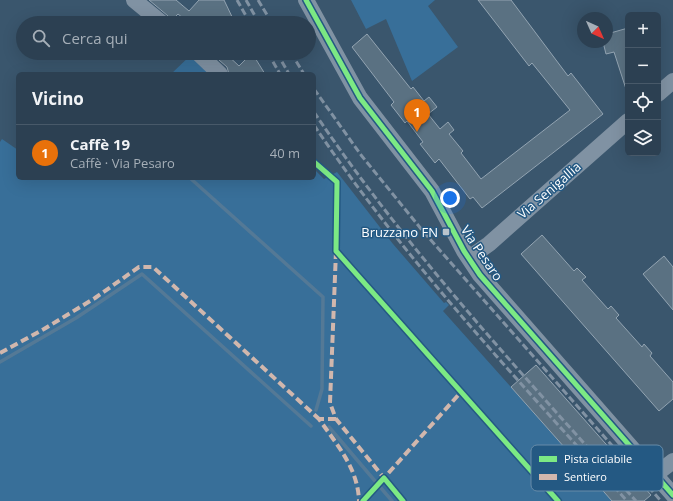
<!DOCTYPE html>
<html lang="it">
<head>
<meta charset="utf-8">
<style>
  body { margin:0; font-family:"Open Sans",sans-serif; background:#344759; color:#f1f3f6 }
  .controls { position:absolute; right:12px; top:12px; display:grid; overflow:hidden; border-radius:6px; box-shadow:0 4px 16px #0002 }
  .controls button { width:36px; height:36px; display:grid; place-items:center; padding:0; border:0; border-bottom:1px solid #485969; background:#2c4052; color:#f1f3f6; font:20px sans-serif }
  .compass { position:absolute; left:577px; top:12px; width:36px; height:36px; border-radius:50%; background:#2c4052; box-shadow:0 4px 16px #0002; rotate:135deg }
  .you { position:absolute; left:450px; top:198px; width:14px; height:14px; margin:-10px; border:3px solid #fff; border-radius:50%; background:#1a73e8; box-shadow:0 0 0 6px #1a73e833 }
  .badge { display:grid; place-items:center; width:26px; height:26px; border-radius:50%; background:#d6ab8b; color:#fff; font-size:13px; font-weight:700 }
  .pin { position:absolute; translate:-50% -33px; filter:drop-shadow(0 1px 2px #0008) }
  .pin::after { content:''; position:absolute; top:21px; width:14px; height:12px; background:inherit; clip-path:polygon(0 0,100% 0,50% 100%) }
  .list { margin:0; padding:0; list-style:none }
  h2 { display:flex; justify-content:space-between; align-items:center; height:52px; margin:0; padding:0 16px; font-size:17px }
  h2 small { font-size:13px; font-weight:400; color:#a6afb8 }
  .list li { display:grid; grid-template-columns:26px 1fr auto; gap:12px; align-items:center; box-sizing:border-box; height:56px; padding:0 16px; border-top:1px solid #485969 }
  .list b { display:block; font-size:15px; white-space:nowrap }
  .list p { margin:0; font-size:13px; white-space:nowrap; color:#a6afb8 }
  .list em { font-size:13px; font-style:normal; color:#a6afb8 }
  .icon { flex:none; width:22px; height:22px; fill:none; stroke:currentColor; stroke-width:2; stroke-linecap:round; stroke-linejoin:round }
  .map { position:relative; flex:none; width:673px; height:501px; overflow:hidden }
  .search { position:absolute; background:#2c4052; box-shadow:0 4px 16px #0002; left:16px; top:16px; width:300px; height:44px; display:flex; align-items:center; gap:10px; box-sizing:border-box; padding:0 14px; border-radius:22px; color:#a6afb8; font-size:15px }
  .panel { position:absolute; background:#2c4052; box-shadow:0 4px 16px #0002; left:16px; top:72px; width:300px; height:108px; border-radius:6px }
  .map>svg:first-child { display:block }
  .green { fill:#386f99 }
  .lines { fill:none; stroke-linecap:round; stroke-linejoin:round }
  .stream { stroke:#547996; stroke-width:3.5 }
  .building { fill:#5a7182; stroke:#93a4b2 }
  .minor { stroke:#8092a3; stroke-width:16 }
  .rail { stroke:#8192a3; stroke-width:3; stroke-dasharray:7 3; stroke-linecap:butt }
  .quiet { stroke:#d1b7ad; stroke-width:4; stroke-dasharray:8 4; stroke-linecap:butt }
  .cycleway-casing { stroke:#245983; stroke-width:8 }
  .cycleway { stroke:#7ce984; stroke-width:5 }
  .poi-dot { fill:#bac4cc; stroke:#245983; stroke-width:1.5 }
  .labels { text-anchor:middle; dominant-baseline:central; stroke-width:3; stroke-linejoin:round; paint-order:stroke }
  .street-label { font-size:13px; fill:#fff; stroke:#245983 }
  .poi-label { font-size:13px; fill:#fff; stroke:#245983; text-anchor:end }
  .key { fill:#245983; stroke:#668ba8; stroke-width:1 }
  .key-label { font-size:11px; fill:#fff }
</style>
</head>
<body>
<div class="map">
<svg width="673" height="501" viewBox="0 0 673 501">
  <rect width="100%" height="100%" fill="#3a566d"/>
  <path class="green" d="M 351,0 L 435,0 L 428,6 L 458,47 L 412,81 L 386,19 L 366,29 Z
    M 193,53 L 214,74 L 171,74 Z
    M 2,139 L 18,150 L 18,178 L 314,178 L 314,169 L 324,179 L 337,172 L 393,244 L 444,303 L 446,302 L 449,305 L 443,311 L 613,501 L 0,501 L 0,142 Z"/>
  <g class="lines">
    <path class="stream" d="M 190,178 L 323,297 L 322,389 L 316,410
      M 0,362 L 76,318 L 142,274 L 311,426
      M 329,427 L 392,501"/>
  </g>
  <path class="building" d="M 149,0 L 176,0 L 189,11 L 199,0 L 224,0 L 235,23 L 189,23 L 178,14 L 171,21 L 168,16 Z
    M 478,0 L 511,0 L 568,76 L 571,73 L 603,114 L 482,208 L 473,197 L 470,199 L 439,159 L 435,163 L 420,144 L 423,142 L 407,121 L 405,123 L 391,105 L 394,102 L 352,47 L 367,34 L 411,89 L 413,87 L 424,101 L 429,97 L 437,107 L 428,114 L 440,129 L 448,122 L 454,130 L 449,134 L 463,151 L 461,153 L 481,179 L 570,110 L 532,63 L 529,66 Z
    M 628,28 L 628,88 L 626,89 L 614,52 L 606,54 L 603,42 L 607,42 L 607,34 Z
    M 225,53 L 239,66 L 252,53 L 265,74 L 229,74 L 227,67 L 219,60 Z
    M 542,235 L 574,271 L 577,268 L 586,277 L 582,280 L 608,309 L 611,306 L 619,315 L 616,318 L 642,347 L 644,344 L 652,353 L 650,356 L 673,382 L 673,399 L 659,411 L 521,254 Z
    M 664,256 L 673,267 L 673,310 L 643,274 Z
    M 536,365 L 651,495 L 644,501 L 612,501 L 511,387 Z"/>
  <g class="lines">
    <path class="minor" d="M 134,0 L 162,23
      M 306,0 L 360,98 L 432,191 L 464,251 L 480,275 L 673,495
      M 198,53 L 220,74
      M 658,94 L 673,81
      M 469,258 L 489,244 L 628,121
      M 655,475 L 673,461"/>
    <path class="rail" d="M 237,0 L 250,23
      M 246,0 L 259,23
      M 258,0 L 272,23
      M 268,53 L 280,74
      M 277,53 L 289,74
      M 291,53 L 304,74
      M 314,89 L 361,155 L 422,230 L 661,501
      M 314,112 C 408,252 524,376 636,501
      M 314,125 C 405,261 518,380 627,501"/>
    <path class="quiet" d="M 336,251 L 330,403 L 336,419 L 384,478 L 461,392
      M 0,353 L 44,329 L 95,298 L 139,267 L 153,267 L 319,419
      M 336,419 L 319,419 C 337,445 358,468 359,501"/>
    <g class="cycleway-casing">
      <path id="cycleway" d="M 306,0 L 360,98 L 432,191 L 464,251 L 480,275 L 673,495
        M 314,162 L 337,182 L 336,251 L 558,501
        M 363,501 L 384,478 L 403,501"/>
    </g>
    <use href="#cycleway" class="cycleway"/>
  </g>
  <rect class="poi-dot" x="442" y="228" width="8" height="8" rx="2"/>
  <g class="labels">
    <g class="street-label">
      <text transform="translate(549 190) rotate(-41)">Via Senigallia</text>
      <text transform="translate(482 253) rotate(56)">Via Pesaro</text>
    </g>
    <g class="poi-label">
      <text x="438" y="232">Bruzzano FN</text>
    </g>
  </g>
  <rect x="531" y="445" width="132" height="46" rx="6" class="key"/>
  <rect x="539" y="456" width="18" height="6" fill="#7ce984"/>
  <rect x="539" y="474" width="18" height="6" fill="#d1b7ad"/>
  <g class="key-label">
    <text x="564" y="463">Pista ciclabile</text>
    <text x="564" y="481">Sentiero</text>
  </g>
</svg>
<div class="controls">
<button>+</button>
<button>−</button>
<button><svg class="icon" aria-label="locate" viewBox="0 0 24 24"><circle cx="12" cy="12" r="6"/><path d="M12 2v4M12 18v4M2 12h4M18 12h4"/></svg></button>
<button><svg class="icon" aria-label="layers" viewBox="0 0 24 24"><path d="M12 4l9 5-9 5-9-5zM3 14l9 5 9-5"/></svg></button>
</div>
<svg class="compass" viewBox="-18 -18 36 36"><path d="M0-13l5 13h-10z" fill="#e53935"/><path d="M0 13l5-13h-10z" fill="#a6afb8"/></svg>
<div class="you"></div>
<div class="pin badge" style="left:417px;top:132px;background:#e8710a">1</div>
<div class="search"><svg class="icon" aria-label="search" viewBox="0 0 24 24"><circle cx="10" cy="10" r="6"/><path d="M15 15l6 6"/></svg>Cerca qui</div>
<section class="panel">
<h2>Vicino<small></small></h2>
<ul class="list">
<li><span class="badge" style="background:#e8710a">1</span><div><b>Caffè 19</b><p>Caffè · Via Pesaro</p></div><em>40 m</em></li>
</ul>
</section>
</div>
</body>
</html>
